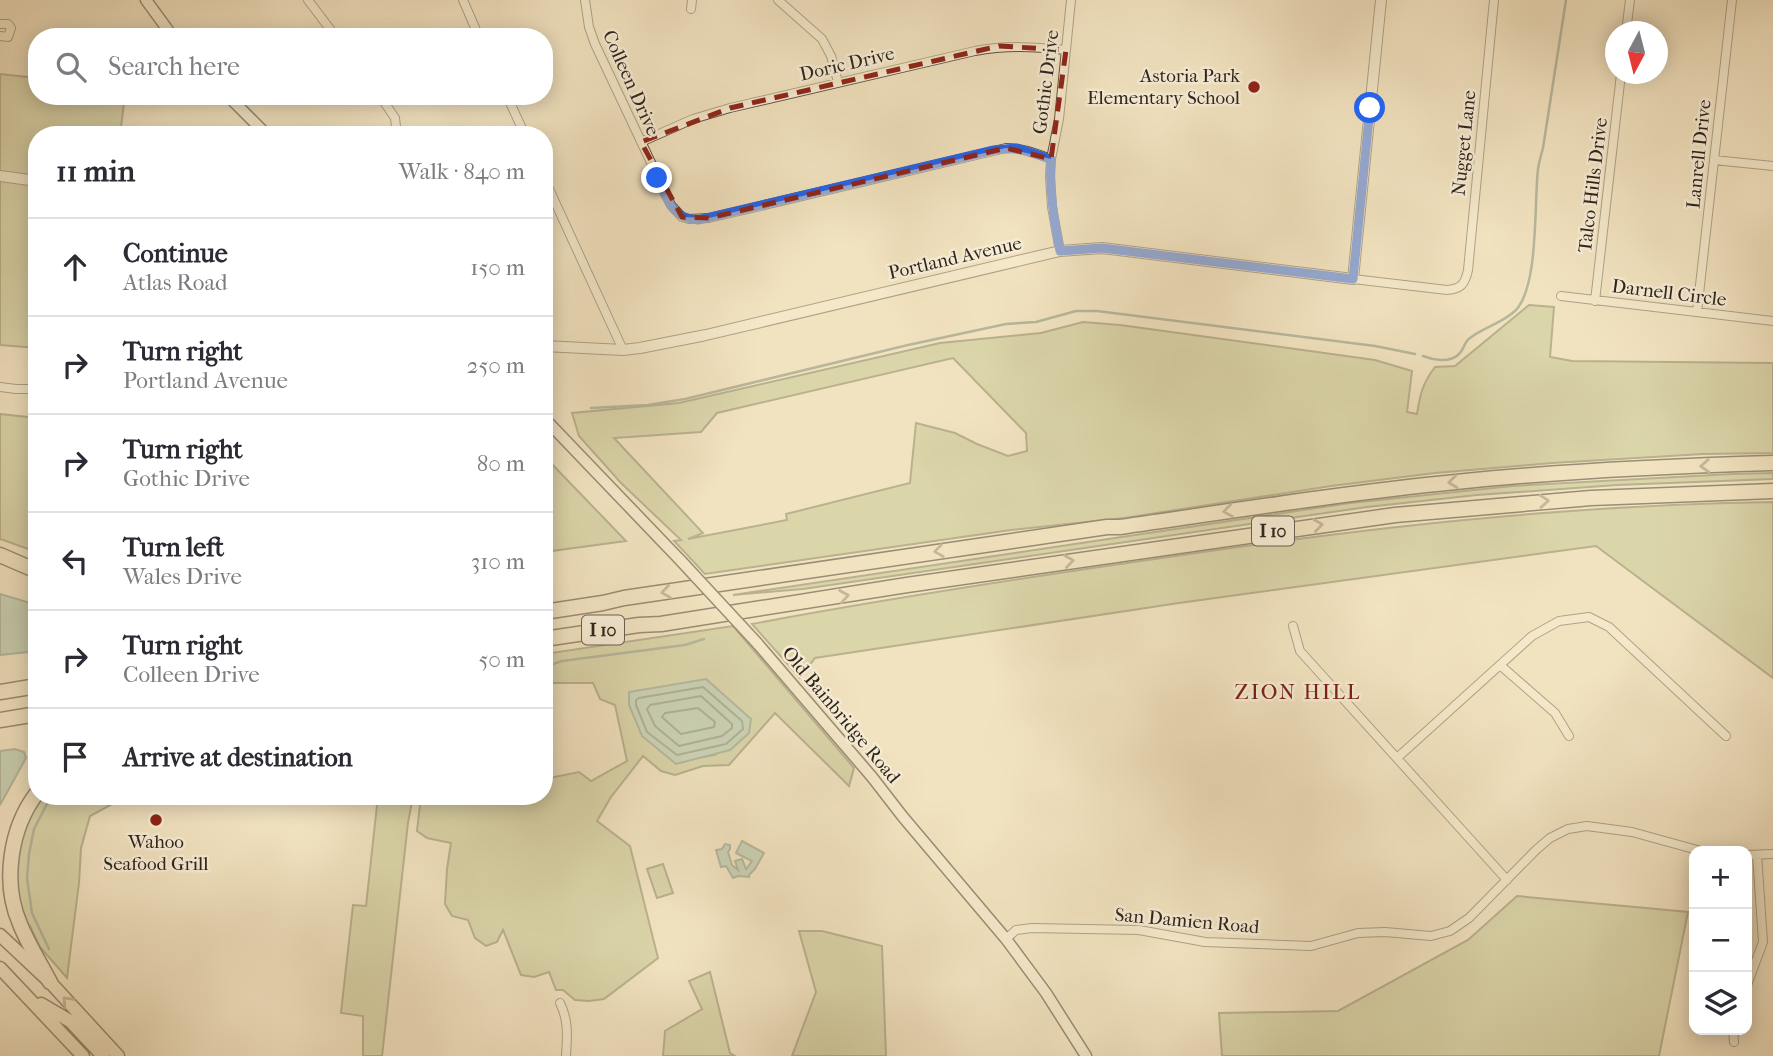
<!DOCTYPE html>
<html lang="en">
<head>
<meta charset="utf-8">
<style>
  body { margin:0; font-family:"IM FELL French Canon",serif; background:#f7f7f7; color:#2b2b33 }
  .controls { position:absolute; right:21px; bottom:21px; display:grid; overflow:hidden; border-radius:14px; box-shadow:0 4px 18px #0003 }
  .controls button { width:63px; height:63px; display:grid; place-items:center; padding:0; border:0; border-bottom:2px solid #e1e1e2; background:#fff; color:#2b2b33; font:35px sans-serif }
  .compass { position:absolute; left:1605px; top:21px; width:63px; height:63px; border-radius:50%; background:#fff; box-shadow:0 4px 18px #0003; rotate:187deg }
  .stop { position:absolute; width:21px; height:21px; margin:-16px; border:5px solid #2563eb; border-radius:50%; background:#fff }
  .stop.end { background:#2563eb; border-color:#fff; box-shadow:0 2px 7px #0008 }
  .list { margin:0; padding:0; list-style:none }
  h2 { display:flex; justify-content:space-between; align-items:center; height:91px; margin:0; padding:0 28px; font-size:30px }
  h2 small { font-size:23px; font-weight:400; color:#7c7c81 }
  .list li { display:grid; grid-template-columns:46px 1fr auto; gap:21px; align-items:center; box-sizing:border-box; height:98px; padding:0 28px; border-top:2px solid #e1e1e2 }
  .list b { display:block; font-size:26px; white-space:nowrap }
  .list p { margin:0; font-size:23px; white-space:nowrap; color:#7c7c81 }
  .list em { font-size:23px; font-style:normal; color:#7c7c81 }
  .icon { flex:none; width:38px; height:38px; fill:none; stroke:currentColor; stroke-width:2; stroke-linecap:round; stroke-linejoin:round }
  .map { position:relative; flex:none; width:1773px; height:1056px; overflow:hidden }
  .search { position:absolute; background:#fff; box-shadow:0 4px 18px #0003; left:28px; top:28px; width:525px; height:77px; display:flex; align-items:center; gap:18px; box-sizing:border-box; padding:0 24px; border-radius:28px; color:#7c7c81; font-size:26px }
  .panel { position:absolute; background:#fff; box-shadow:0 4px 18px #0003; left:28px; top:126px; width:525px; height:679px; border-radius:28px }
  .map>svg:first-child { display:block }
  .green { fill:#bec390; stroke:#767456; stroke-width:2; fill-rule:evenodd }
  .water { fill:#9cbfac; stroke:#708172; stroke-width:2 }
  .lines { fill:none; stroke-linecap:round; stroke-linejoin:round }
  .shore { stroke:#647264; stroke-width:2 }
  .stream { stroke:#708172; stroke-width:2.5 }
  .minor-casing { stroke:#5e5444; stroke-width:10 }
  .tertiary-casing { stroke:#5e5444; stroke-width:12 }
  .secondary-casing { stroke:#2d241b; stroke-width:13 }
  .trunk-casing { stroke:#2d241b; stroke-width:15 }
  .motorway-casing { stroke:#2d241b; stroke-width:17 }
  .minor { stroke:#f7edd6; stroke-width:8 }
  .tertiary { stroke:#f7edd6; stroke-width:10 }
  .secondary { stroke:#f7edd6; stroke-width:10 }
  .trunk { stroke:#f2e3c0; stroke-width:12 }
  .motorway { stroke:#f2e3c0; stroke-width:14 }
  .secondary-bridge-casing { stroke:#2d241b; stroke-width:13; stroke-linecap:butt }
  .secondary-bridge { stroke:#f7edd6; stroke-width:10 }
  .oneway { stroke:#90846e }
  .route { stroke:#2563eb; stroke-width:9 }
  .marked { fill:none; stroke:#8f2418; stroke-width:5; stroke-dasharray:14 9; stroke-linejoin:round }
  .poi-dot { fill:#8f2418; stroke:#f7edd6; stroke-width:2.5 }
  .labels { text-anchor:middle; dominant-baseline:central; stroke-width:5; stroke-linejoin:round; paint-order:stroke }
  .shield { fill:#f7edd6; stroke:#6a6053; stroke-width:2 }
  .shield-label { font-size:18px; font-weight:bold; fill:#2d241b }
  .street-label { font-size:19px; fill:#2d241b; stroke:#f7edd6 }
  .poi-label { font-size:19px; fill:#2d241b; stroke:#f7edd6; text-anchor:end }
  .neighbourhood-label { font-size:21px; letter-spacing:2px; fill:#7a1f14; stroke:#f7edd6 }
</style>
</head>
<body>
<div class="map">
<svg width="1773" height="1056" viewBox="0 0 1773 1056">
  <rect width="100%" height="100%" fill="#f2e3c0"/>
  <filter id="stains"><feTurbulence type="fractalNoise" baseFrequency=".00286" numOctaves="4"/><feColorMatrix values="0 0 0 0 .2 0 0 0 0 .09 0 0 0 0 .02 0 0 0 .5 -.17"/></filter>
  <radialGradient id="worn" r=".72"><stop offset=".6" stop-color="#630" stop-opacity="0"/><stop offset="1" stop-color="#630" stop-opacity=".3"/></radialGradient>
  <path class="green" d="M 0,74 L 37,78 L 37,96 L 69,96 L 124,103 L 120,135 L 37,135 L 37,348 L 0,345 Z
    M 1529,305 L 1554,307 L 1550,357 L 1572,361 L 1773,363 L 1773,453 L 1703,454 L 1552,463 L 1435,473 L 1331,486 L 1124,518 L 1011,530 L 705,574 L 674,541 L 681,540 L 621,483 L 579,436 L 572,413 L 679,403 L 940,343 L 1041,333 L 1083,322 L 1120,325 L 1375,360 L 1412,371 L 1407,412 L 1417,414 C 1420,395 1422,384 1435,367 L 1455,366 ZM 953,358 L 1026,433 L 1027,451 L 1008,456 L 977,444 L 955,433 L 916,423 L 910,483 L 786,514 L 787,520 L 688,539 L 703,533 L 614,438 L 701,432 L 717,413 Z
    M 0,414 L 37,418 L 37,552 L 0,539 Z
    M 547,459 L 626,541 L 544,552 L 544,491 Z
    M 1773,473 L 1773,479 L 1617,485 L 1477,495 L 1367,507 L 803,589 L 733,595 L 1350,503 L 1512,486 L 1732,474 Z
    M 1773,502 L 1773,678 L 1596,546 L 1179,603 L 815,658 L 800,678 L 752,624 C 884,599 1016,579 1148,560 C 1355,529 1563,505 1773,502 Z
    M 733,626 L 854,768 L 849,786 L 775,713 L 729,765 L 703,766 L 675,775 L 661,771 L 643,756 L 611,797 L 597,821 L 630,846 L 658,958 L 604,999 L 589,1001 L 575,1000 L 563,990 L 556,990 L 549,972 L 534,977 L 521,975 L 503,930 L 497,942 L 486,946 L 475,938 L 468,920 L 452,916 L 445,904 L 447,869 L 451,843 L 427,838 L 417,831 L 421,796 L 544,796 L 544,779 L 579,772 L 591,781 L 627,761 L 615,705 L 600,699 L 593,683 L 544,683 L 544,654 ZM 706,679 L 715,755 L 697,758 Z
    M 38,796 L 127,796 L 90,816 L 81,848 L 79,883 L 67,978 L 40,947 L 30,926 L 25,928 L 14,878 L 24,821 Z
    M 378,796 L 413,796 L 408,823 L 382,1056 L 363,1056 L 363,1016 L 341,1013 L 353,905 L 366,906 Z
    M 663,864 L 673,893 L 657,898 L 647,869 Z
    M 1517,896 L 1688,912 L 1659,1056 L 1222,1056 L 1219,1013 L 1338,1011 L 1468,940 Z
    M 799,931 L 822,931 L 882,946 L 886,1056 L 792,1056 L 816,992 Z
    M 710,972 L 730,1053 L 735,1056 L 663,1056 L 665,1031 L 702,1009 L 689,981 Z"/>
  <path class="water" d="M 0,594 L 37,605 L 37,651 L 0,655 Z
    M 706,679 L 751,719 L 749,733 L 730,750 L 676,764 L 642,736 L 629,705 L 629,692 Z
    M 15,749 L 24,752 L 26,758 L 0,805 L 0,751 Z
    M 742,841 L 764,853 L 755,869 L 749,875 L 749,877 L 738,876 L 733,878 L 726,866 L 721,867 L 716,850 L 722,849 L 725,844 L 730,845 L 730,849 L 728,852 L 732,865 L 738,870 L 735,861 L 742,859 L 746,869 L 752,861 L 736,853 Z"/>
  <g class="lines">
    <path class="shore" d="M 703,687 L 742,721 L 743,729 L 726,744 L 677,755 L 647,732 L 636,705 L 636,700 L 639,698 Z
      M 701,696 L 732,724 L 732,728 L 722,736 L 679,746 L 655,726 L 647,709 L 650,705 Z
      M 698,708 L 715,722 L 714,727 L 681,734 L 662,717 L 665,713 Z"/>
    <path class="stream" d="M 1423,356 C 1433,360 1449,363 1458,355 C 1464,350 1464,342 1470,338 C 1484,327 1503,323 1516,310 C 1539,285 1534,203 1538,169 C 1539,162 1541,155 1543,148 L 1566,0
      M 591,408 L 648,405 L 685,399 L 908,345 L 1006,324 L 1036,322 L 1076,311 L 1097,311 L 1375,346 L 1415,354
      M 544,667 L 562,661 L 685,645 L 704,639
      M 49,949 L 32,913 L 27,878 L 29,854 L 34,829 L 51,796"/>
    <g class="minor-casing">
      <path id="minor" d="M 308,0 L 336,37
        M 463,0 L 479,37
        M 585,0 L 589,27 L 595,44 L 671,205 L 682,217 L 689,219 L 709,218 L 1006,148 C 1022,148 1035,153 1051,159
        M 778,0 L 822,39 L 831,56 L 838,82
        M 691,9 L 692,0
        M 0,24 L 8,24 L 11,28 L 8,37 L 0,36
        M 1626,32 L 1630,0
        M 380,96 L 395,118 L 397,135
        M 507,96 L 525,135
        M 641,142 L 693,119 L 730,108 L 975,51 C 1007,45 1034,47 1066,50
        M 1714,160 L 1773,166
        M 544,178 L 623,350
        M 1060,251 L 1052,207 L 1050,177 L 1051,159 L 1059,119 L 1071,0
        M 1353,279 L 1447,290 C 1461,289 1465,284 1468,270 L 1494,0
        M 1561,296 L 1773,321
        M 1595,301 L 1621,74
        M 1697,312 L 1732,0
        M 0,387 L 16,389 L 37,389
        M 1293,626 L 1300,651 L 1507,880
        M 1500,665 L 1555,713 L 1569,736
        M 1397,758 L 1532,636 L 1559,621 L 1589,617 L 1609,627 L 1726,736
        M 1747,855 L 1773,854
        M 1006,939 L 1016,930 L 1032,928 L 1139,930 L 1205,942 L 1311,946 L 1358,933 L 1385,932 L 1431,936 L 1450,931 L 1469,918 L 1536,850 L 1550,838 L 1568,829 L 1587,826 L 1632,832 L 1701,851
        M 1747,985 L 1763,942 L 1757,855
        M 560,1003 C 569,1021 567,1037 566,1056
        M 1733,1030 L 1734,1042"/>
    </g>
    <g class="tertiary-casing">
      <path id="tertiary" d="M 0,176 L 37,181
        M 544,346 L 623,350 L 640,348 L 706,335 L 1060,251 L 1102,248 L 1353,279 L 1381,0"/>
    </g>
    <g class="secondary-casing">
      <path id="secondary" d="M 146,0 L 173,37
        M 228,96 L 267,135
        M 544,418 L 682,562
        M 757,643 L 872,777 L 903,817 L 1006,939 L 1046,993 L 1086,1056"/>
    </g>
    <g class="trunk-casing">
      <path id="trunk" d="M 0,935 L 50,982 L 118,1056
        M 0,968 L 83,1056
        M 41,1004 L 70,1021 L 103,1056"/>
    </g>
    <g class="motorway-casing">
      <path id="motorway" d="M 0,555 L 37,571
        M 544,612 L 603,603 L 624,598 L 1107,527 L 1120,527 C 1232,511 1344,493 1456,482 C 1561,471 1667,466 1773,463
        M 544,639 L 639,625 L 661,624 L 907,585 L 1395,515 L 1591,498 L 1773,491
        M 0,692 L 37,686
        M 0,720 L 37,714
        M 37,793 C 10,828 2,883 20,924 C 28,944 40,963 50,982"/>
    </g>
    <use href="#minor" class="minor"/>
    <use href="#tertiary" class="tertiary"/>
    <use href="#secondary" class="secondary"/>
    <use href="#trunk" class="trunk"/>
    <use href="#motorway" class="motorway"/>
    <g class="secondary-bridge-casing">
      <path id="secondary-bridge" d="M 682,562 L 757,643"/>
    </g>
    <use href="#secondary-bridge" class="secondary-bridge"/>
  </g>
  <defs><path id="oneway-chevron" d="M-2-3.5L2.5 0L-2 3.5" fill="none" stroke-width="1.6" stroke-linecap="round" stroke-linejoin="round" transform="scale(1.75)"/></defs>
  <g class="oneway">
    <use href="#oneway-chevron" transform="translate(1705 466) rotate(177)"/>
    <use href="#oneway-chevron" transform="translate(1453 482) rotate(174)"/>
    <use href="#oneway-chevron" transform="translate(1544 501) rotate(-4)"/>
    <use href="#oneway-chevron" transform="translate(1228 511) rotate(172)"/>
    <use href="#oneway-chevron" transform="translate(1318 525) rotate(-8)"/>
    <use href="#oneway-chevron" transform="translate(939 551) rotate(172)"/>
    <use href="#oneway-chevron" transform="translate(1069 561) rotate(-8)"/>
    <use href="#oneway-chevron" transform="translate(666 592) rotate(172)"/>
    <use href="#oneway-chevron" transform="translate(844 596) rotate(-9)"/>
    <use href="#oneway-chevron" transform="translate(67 1001) rotate(-133)"/>
  </g>
  <g class="lines">
    <path class="route" d="M 657,178 C 668,200 671,218 698,220 L 994,150 L 1017,148 L 1051,159 C 1049,190 1054,220 1060,251 L 1102,248 L 1353,279 L 1370,108"/>
  </g>
  <path d="M0 0H1773V1056H0ZM 999,46 L 1066,50 L 1051,159 L 1006,148 L 709,218 L 682,217 L 641,142 L 730,108 Z" fill="#f2e3c0" fill-opacity=".55" fill-rule="evenodd"/>
  <path class="marked" d="M 999,46 L 1066,50 L 1051,159 L 1006,148 L 709,218 L 682,217 L 641,142 L 730,108 Z"/>
  <g class="poi-dot">
    <circle cx="1254" cy="87" r="7"/>
    <circle cx="156" cy="820" r="7"/>
  </g>
  <g class="labels">
    <g class="shield">
      <rect x="1252" y="516.5" width="42" height="29" rx="5"/>
      <rect x="582" y="615.5" width="42" height="29" rx="5"/>
    </g>
    <g class="shield-label">
      <text x="1273" y="531">I 10</text>
      <text x="603" y="630">I 10</text>
    </g>
    <g class="street-label">
      <text transform="translate(847 64) rotate(-13)">Doric Drive</text>
      <text transform="translate(1046 82) rotate(-83)">Gothic Drive</text>
      <text transform="translate(631 83) rotate(66)">Colleen Drive</text>
      <text transform="translate(1464 143) rotate(-84)">Nugget Lane</text>
      <text transform="translate(1699 154) rotate(-84)">Lanrell Drive</text>
      <text transform="translate(1593 185) rotate(-83)">Talco Hills Drive</text>
      <text transform="translate(955 258) rotate(-13)">Portland Avenue</text>
      <text transform="translate(1669 293) rotate(7)">Darnell Circle</text>
      <text transform="translate(841 715) rotate(50)">Old Bainbridge Road</text>
      <text transform="translate(1187 921) rotate(5)">San Damien Road</text>
    </g>
    <g class="poi-label">
      <text x="1240" y="76">Astoria Park<tspan x="1240" dy="22">Elementary School</tspan></text>
      <text x="156" y="842" text-anchor="middle">Wahoo<tspan x="156" dy="22">Seafood Grill</tspan></text>
    </g>
    <g class="neighbourhood-label">
      <text x="1298" y="692">ZION HILL</text>
    </g>
  </g>
  <rect width="100%" height="100%" filter="url(#stains)"/>
  <rect width="100%" height="100%" fill="url(#worn)"/>
</svg>
<div class="controls">
<button>+</button>
<button>−</button>
<button><svg class="icon" aria-label="layers" viewBox="0 0 24 24"><path d="M12 4l9 5-9 5-9-5zM3 14l9 5 9-5"/></svg></button>
</div>
<svg class="compass" viewBox="-18 -18 36 36"><path d="M0-13l5 13h-10z" fill="#e53935"/><path d="M0 13l5-13h-10z" fill="#7c7c81"/></svg>
<div class="stop" style="left:1370px;top:108px"></div>
<div class="stop end" style="left:657px;top:178px"></div>
<div class="search"><svg class="icon" aria-label="search" viewBox="0 0 24 24"><circle cx="10" cy="10" r="6"/><path d="M15 15l6 6"/></svg>Search here</div>
<section class="panel">
<h2>11 min<small>Walk · 840 m</small></h2>
<ul class="list">
<li><svg class="icon" aria-label="ahead" viewBox="0 0 24 24"><path d="M12 20V5M6 11l6-6 6 6"/></svg><div><b>Continue</b><p>Atlas Road</p></div><em>150 m</em></li>
<li><svg class="icon" aria-label="right" viewBox="0 0 24 24"><path d="M7 20v-9h11M14 6l5 5-5 5"/></svg><div><b>Turn right</b><p>Portland Avenue</p></div><em>250 m</em></li>
<li><svg class="icon" aria-label="right" viewBox="0 0 24 24"><path d="M7 20v-9h11M14 6l5 5-5 5"/></svg><div><b>Turn right</b><p>Gothic Drive</p></div><em>80 m</em></li>
<li><svg class="icon" aria-label="left" viewBox="0 0 24 24"><path d="M17 20v-9H6M10 6l-5 5 5 5"/></svg><div><b>Turn left</b><p>Wales Drive</p></div><em>310 m</em></li>
<li><svg class="icon" aria-label="right" viewBox="0 0 24 24"><path d="M7 20v-9h11M14 6l5 5-5 5"/></svg><div><b>Turn right</b><p>Colleen Drive</p></div><em>50 m</em></li>
<li><svg class="icon" aria-label="arrive" viewBox="0 0 24 24"><path d="M6 21V4h12l-3 4 3 4H6"/></svg><div><b>Arrive at destination</b></div></li>
</ul>
</section>
</div>
</body>
</html>
